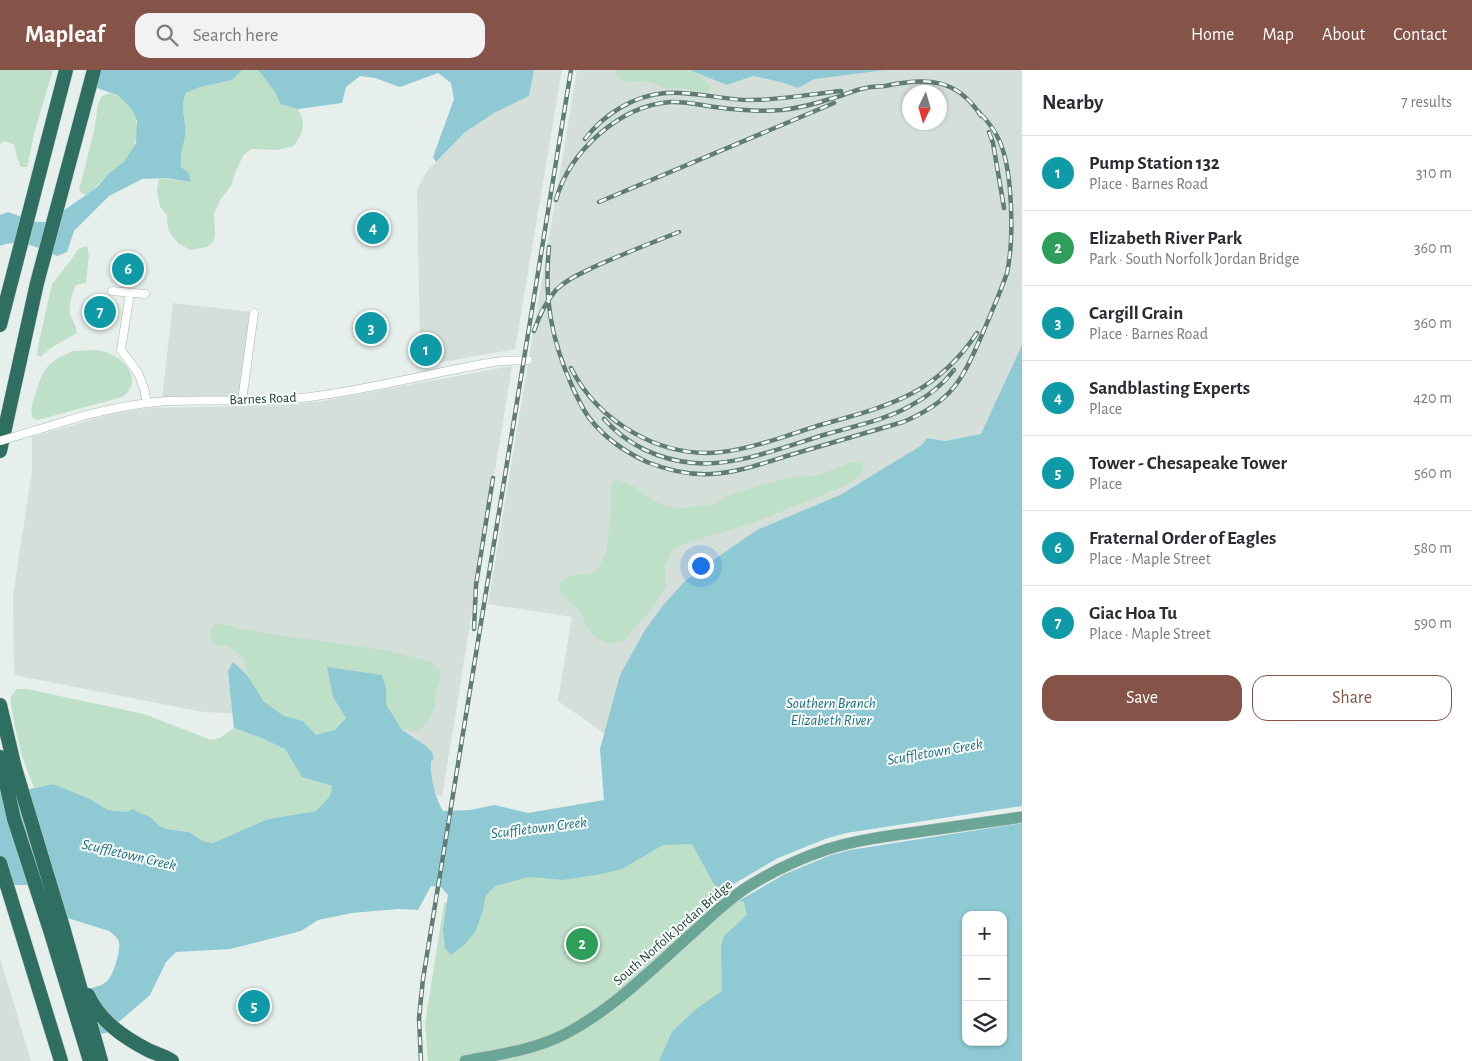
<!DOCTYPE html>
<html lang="en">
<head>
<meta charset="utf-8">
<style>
  body { margin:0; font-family:"Alegreya Sans",sans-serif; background:#f2f2f3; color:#2b2b33 }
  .controls { position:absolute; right:15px; bottom:15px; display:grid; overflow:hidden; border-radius:10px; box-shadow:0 1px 4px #0004 }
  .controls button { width:45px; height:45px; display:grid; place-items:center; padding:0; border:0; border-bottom:1px solid #e1e1e2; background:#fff; color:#2b2b33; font:25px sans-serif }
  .compass { position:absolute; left:902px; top:15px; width:45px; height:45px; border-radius:50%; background:#fff; box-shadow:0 1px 4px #0004; rotate:185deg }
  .you { position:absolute; left:700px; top:495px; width:18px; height:18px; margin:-12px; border:4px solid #fff; border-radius:50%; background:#1a73e8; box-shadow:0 0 0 8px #1a73e833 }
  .badge { display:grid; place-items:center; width:32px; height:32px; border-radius:50%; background:#855347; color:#fff; font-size:16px; font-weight:700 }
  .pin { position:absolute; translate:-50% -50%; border:2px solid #fff; box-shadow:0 1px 5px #0006 }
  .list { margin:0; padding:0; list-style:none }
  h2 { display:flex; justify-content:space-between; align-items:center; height:65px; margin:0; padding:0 20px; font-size:21px }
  h2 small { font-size:16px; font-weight:400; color:#7c7c81 }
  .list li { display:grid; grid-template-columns:32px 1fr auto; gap:15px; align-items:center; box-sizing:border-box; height:75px; padding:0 20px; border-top:1px solid #e1e1e2 }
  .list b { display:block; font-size:19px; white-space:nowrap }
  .list p { margin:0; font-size:16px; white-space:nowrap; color:#7c7c81 }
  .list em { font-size:16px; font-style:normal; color:#7c7c81 }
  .actions { display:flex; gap:10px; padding:15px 20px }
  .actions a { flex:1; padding:11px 0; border:1px solid #855347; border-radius:15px; text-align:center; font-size:18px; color:#855347 }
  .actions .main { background:#855347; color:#fff }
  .icon { flex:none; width:28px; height:28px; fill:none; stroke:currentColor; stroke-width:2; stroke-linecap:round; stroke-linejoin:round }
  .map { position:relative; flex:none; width:1022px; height:991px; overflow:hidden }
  header { display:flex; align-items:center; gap:30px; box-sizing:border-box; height:70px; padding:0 25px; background:#855347; color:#fff }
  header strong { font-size:24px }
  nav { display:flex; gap:28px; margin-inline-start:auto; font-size:18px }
  .search { width:350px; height:45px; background:#f2f2f3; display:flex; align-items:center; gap:12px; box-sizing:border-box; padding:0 18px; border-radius:15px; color:#7c7c81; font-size:19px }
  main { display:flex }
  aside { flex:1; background:#fff }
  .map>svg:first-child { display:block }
  .built { fill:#d4dfda; fill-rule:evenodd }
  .green { fill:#bfe0c8 }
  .water { fill:#8ec9d4; fill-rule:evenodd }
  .pier { fill:#e6efeb }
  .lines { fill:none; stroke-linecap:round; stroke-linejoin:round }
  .street-casing { stroke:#a8b8b2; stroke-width:9 }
  .primary-casing { stroke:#c2cac8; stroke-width:12 }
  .highway-casing { stroke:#c2cac8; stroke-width:15 }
  .street { stroke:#fff; stroke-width:8 }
  .primary { stroke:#6aa596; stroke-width:11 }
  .highway { stroke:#2f6f62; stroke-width:14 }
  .rail-casing { stroke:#5f7d75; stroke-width:4.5 }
  .rail { stroke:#f7fbf9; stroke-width:2.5; stroke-dasharray:8; stroke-linecap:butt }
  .street-bridge-casing { stroke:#a8b8b2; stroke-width:9; stroke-linecap:butt }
  .street-bridge { stroke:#fff; stroke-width:8 }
  .labels { text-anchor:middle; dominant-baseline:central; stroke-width:4; stroke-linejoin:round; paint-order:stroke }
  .street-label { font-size:14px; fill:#24423a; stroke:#f7fbf9 }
  .water-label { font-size:15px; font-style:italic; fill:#1c6f80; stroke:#f7fbf9 }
</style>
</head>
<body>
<header>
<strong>Mapleaf</strong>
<div class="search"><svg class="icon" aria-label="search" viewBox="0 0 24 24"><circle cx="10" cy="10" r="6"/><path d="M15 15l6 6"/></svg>Search here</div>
<nav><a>Home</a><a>Map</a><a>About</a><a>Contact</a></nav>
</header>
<main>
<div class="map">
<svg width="1022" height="991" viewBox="0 0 1022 991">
  <rect width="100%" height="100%" fill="#e6efeb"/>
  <path class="built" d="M 534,0 L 562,0 L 515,279 L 437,293 L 431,271 L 420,274 L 417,120 L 427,101 L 464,63 L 494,43 L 529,26 Z
    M 577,0 L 689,0 L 727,15 L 753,6 L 781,12 L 798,18 L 815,9 L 854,0 L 1022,0 L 1022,357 L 945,371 L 927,368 L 922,375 L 895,392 L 608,666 L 558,631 L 572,547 L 488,534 ZM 909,22 L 939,22 L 939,52 L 909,52 Z
    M 173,233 L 252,242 L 240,327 L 204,326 L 162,328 Z
    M 512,296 L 442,727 L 241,644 L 203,642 L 14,605 L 13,525 L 32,401 L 32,367 L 111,344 L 149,338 L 285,335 L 322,331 Z
    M 0,888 L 31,991 L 0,991 Z"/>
  <path class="green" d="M 0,0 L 53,0 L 35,60 L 27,97 L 21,97 L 18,90 L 14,75 L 5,71 L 0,74 Z
    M 242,0 L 258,0 L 275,22 L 280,34 L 298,39 C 307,55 303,62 294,76 L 277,80 L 251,79 L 243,86 L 235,103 L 231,116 L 220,130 L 214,144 L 215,162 L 214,170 L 207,177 L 190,180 L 178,173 L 168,160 L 167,145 L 160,137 L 157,121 L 159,108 L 191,112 L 189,103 L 181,97 C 180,84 183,78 185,66 C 187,50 179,39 186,23 L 200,17 L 232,10 Z
    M 615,0 L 686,0 C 696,3 706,8 711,17 L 709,22 L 703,22 L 685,19 L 666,18 L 646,11 L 633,12 L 620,9 Z
    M 110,23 C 119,26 126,32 131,39 C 142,55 137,79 124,92 C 119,97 113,99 108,104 C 101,111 95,119 86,125 L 80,122 L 79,118 L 82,109 L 94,61 L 98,34 L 102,26 Z
    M 87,176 L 89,185 L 86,213 L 76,215 C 73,223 68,235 70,244 C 72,251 76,254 77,263 C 63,272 53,274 41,287 L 37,285 L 38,276 L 52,214 L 71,190 L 78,179 Z
    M 73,281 C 83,281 95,279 105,282 C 125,288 145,311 122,327 L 38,350 L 33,348 C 29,339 33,332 36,322 C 44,297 48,292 73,281 Z
    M 851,392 L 863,393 L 863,399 L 859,407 L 843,417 L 752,453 L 686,473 L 672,480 L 665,497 L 666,517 L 650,541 L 624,570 L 609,574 L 596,568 L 585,554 L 582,544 L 578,538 L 561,525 L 559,514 L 569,506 L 590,504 L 597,500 L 606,483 L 611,444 L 611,417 L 616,409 L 633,416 L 658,433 L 678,439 L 714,434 L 734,423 L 791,407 L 817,406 Z
    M 215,554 L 229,555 L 245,560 L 272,564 L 389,581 L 431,592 L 440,601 L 440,609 L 435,626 L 435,636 L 428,652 L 418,661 L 402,660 L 386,634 L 386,619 L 352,602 L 327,597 L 333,627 L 346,648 L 335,660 L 316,665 L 303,651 L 284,646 L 264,632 L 247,605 L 244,589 L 228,576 L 213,575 L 210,561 Z
    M 17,619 L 27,619 L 144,644 L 211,670 L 220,668 L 234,658 L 259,667 L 285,679 L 302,707 L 332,716 L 330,726 L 316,741 L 268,749 L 213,773 L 203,771 L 189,762 L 166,759 L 159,756 L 155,750 L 140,744 L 108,740 L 88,728 L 53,714 L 34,718 L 22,686 L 14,652 L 10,628 Z
    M 695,772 L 748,833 L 749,845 L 725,921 L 662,991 L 428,991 L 425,954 L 444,833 L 488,812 L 662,773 Z"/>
  <path class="water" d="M 95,0 L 242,0 L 232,10 L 200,17 L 186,23 C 179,39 187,50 185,66 C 183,78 180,84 181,97 L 189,103 L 191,112 L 165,108 L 142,109 L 109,126 L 74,161 L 67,182 L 57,186 C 39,178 20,167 0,176 L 0,145 L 8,142 L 36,152 L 47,152 L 86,125 L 98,116 L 109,103 L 124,92 L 136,73 L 137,51 L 133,42 L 128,35 L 117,25 L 97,18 Z
    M 258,0 L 534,0 L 529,26 L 494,43 L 464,63 L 436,92 L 433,87 L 454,29 L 451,13 L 438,3 L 400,17 L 375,8 L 360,6 L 346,17 L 342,33 L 298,39 L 280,34 L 275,22 Z
    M 689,0 L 885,0 L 815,9 L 798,18 L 781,12 L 753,6 L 727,15 Z
    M 1022,275 L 1022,991 L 659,991 L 672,962 L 695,940 L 722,921 L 721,876 L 724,866 L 747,845 L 744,832 L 721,827 L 692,774 L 663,775 L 622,799 L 602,804 L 563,810 L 529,807 L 495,816 L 485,827 L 483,841 L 475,862 L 465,874 L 451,885 L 445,878 L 443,859 L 448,825 L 441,817 L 431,816 L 418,840 L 398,839 L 352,843 L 318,850 L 301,861 L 230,879 L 176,882 L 166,892 L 150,925 L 106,963 L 86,966 L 88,919 C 94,917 102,916 106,912 C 113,908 121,880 119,872 C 117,867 113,864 109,861 L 58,845 L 42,820 L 33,815 L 4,815 L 0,817 L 0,723 L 30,719 L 53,714 L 88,728 L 108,740 L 127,742 L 133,739 C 143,747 151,743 159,756 L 166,759 L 189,762 L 203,771 L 213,773 L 268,749 L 316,741 L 330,726 L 332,716 L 302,707 L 285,679 L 259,667 L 234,658 L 228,601 L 233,592 L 247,605 L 264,632 L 284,646 L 303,651 L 316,665 L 335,660 L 346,648 L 333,627 L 327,597 L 382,605 L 386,619 L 386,634 L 402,660 L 426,676 L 432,682 L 434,689 L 431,691 C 430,707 435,727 443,741 L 470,740 L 495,735 L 528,743 L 604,730 L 600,679 L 620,605 L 645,560 L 665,533 L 685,511 L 712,491 L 757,460 L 840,425 L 922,375 L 927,368 L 945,371 L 981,364 ZM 966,845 L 1003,845 L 1003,972 L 966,972 Z"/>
  <path class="pier" d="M 1022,736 L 1022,753 L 850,780 L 831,785 L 785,804 L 735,833 L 720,830 L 717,826 L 725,819 L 778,788 L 825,769 L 846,763 Z"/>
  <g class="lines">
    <g class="street-casing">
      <path id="street" d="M 112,221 L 145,224
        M 130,223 L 121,280 L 138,303 L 144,318 L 147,333
        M 242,331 L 254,243
        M 50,356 C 89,343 128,334 168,331 C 213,329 257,333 301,328 C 366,321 429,303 494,292 C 505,290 517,291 528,290"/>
    </g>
    <g class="primary-casing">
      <path id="primary" d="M 465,991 C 500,984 535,980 567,963 C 616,937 655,896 697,859 C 713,844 730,828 749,816 C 773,801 801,788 828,779 C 857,770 887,766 917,762 C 952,757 987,752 1022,747"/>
    </g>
    <g class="highway-casing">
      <path id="highway" d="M 0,255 L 66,0
        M 0,381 L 37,213 L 94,0
        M 0,635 L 15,698 L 63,857 L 101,991
        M 0,687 L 14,749 L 50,860 L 90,991
        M 0,793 L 61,991
        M 88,925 C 100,951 123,967 148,980 C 156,984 165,986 172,991"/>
    </g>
    <use href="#street" class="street"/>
    <use href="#primary" class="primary"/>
    <use href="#highway" class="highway"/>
    <g class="rail-casing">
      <path id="rail" d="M 989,62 L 993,73 L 1004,138
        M 585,69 C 603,45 634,25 666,23 C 694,21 722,30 750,30 C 780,30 811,24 841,21
        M 556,130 C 569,82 619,36 670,32 C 685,31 700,35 715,37 C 737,40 760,42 782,40 C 798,38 815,34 830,29 C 842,26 854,20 866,18 C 873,16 879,17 885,16 C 926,7 957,8 981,46
        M 599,132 L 834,33
        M 549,177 C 544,228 551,269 572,316 C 577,327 583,340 590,349 C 605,368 625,382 647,392 C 667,400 689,405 710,404 C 737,403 764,393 790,385 C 828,374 865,363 903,352 C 954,331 963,308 984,260 C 992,241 1000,223 1007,203 C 1014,170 1013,103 1000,72 C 995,60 986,49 977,40
        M 534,261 C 539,246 545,233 556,220 C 567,209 582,203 596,196 C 623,184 651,173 679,162
        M 571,298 C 598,352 661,389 722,382 C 751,379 788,365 817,356 C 886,336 934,327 977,263
        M 604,349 C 627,375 659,390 694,393 C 735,397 787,376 827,364 C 855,356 885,350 910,336 C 927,327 942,316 954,300
        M 474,559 L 476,515 L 493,408
        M 421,991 L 419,948 L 423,909 L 571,0"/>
    </g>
    <use href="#rail" class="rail"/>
    <g class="street-bridge-casing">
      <path id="street-bridge" d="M 0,371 L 50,356"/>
    </g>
    <use href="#street-bridge" class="street-bridge"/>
  </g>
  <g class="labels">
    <g class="street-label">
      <text transform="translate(263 329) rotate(-2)">Barnes Road</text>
      <text transform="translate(673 863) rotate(-41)">South Norfolk Jordan Bridge</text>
    </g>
    <g class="water-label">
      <text x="831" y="633">Southern Branch<tspan x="831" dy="17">Elizabeth River</tspan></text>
      <text transform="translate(935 682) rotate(-10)">Scuffletown Creek</text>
      <text transform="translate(539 758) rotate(-7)">Scuffletown Creek</text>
      <text transform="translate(129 785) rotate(13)">Scuffletown Creek</text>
    </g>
  </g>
</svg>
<div class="controls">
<button>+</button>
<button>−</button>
<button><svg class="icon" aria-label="layers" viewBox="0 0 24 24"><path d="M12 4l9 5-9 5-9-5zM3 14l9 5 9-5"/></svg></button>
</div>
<svg class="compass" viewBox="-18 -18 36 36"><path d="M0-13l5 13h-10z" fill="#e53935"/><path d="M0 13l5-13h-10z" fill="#7c7c81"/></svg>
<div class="you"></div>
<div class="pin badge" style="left:426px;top:280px;background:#0f9aa8">1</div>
<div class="pin badge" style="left:582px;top:874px;background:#2e9e5b">2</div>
<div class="pin badge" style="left:371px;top:258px;background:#0f9aa8">3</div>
<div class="pin badge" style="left:373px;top:158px;background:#0f9aa8">4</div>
<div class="pin badge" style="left:254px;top:936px;background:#0f9aa8">5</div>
<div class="pin badge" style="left:128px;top:199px;background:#0f9aa8">6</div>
<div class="pin badge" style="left:100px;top:242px;background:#0f9aa8">7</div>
</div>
<aside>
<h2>Nearby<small>7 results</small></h2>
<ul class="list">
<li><span class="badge" style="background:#0f9aa8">1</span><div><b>Pump Station 132</b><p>Place · Barnes Road</p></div><em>310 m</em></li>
<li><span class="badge" style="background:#2e9e5b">2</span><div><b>Elizabeth River Park</b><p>Park · South Norfolk Jordan Bridge</p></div><em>360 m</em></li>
<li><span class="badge" style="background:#0f9aa8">3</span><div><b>Cargill Grain</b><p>Place · Barnes Road</p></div><em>360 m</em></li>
<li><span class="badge" style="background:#0f9aa8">4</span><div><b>Sandblasting Experts</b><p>Place</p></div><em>420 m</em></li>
<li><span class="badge" style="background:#0f9aa8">5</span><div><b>Tower - Chesapeake Tower</b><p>Place</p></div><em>560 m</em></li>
<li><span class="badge" style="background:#0f9aa8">6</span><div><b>Fraternal Order of Eagles</b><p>Place · Maple Street</p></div><em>580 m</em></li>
<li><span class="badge" style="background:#0f9aa8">7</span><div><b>Giac Hoa Tu</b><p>Place · Maple Street</p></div><em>590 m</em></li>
</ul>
<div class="actions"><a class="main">Save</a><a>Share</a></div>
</aside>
</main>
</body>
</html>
